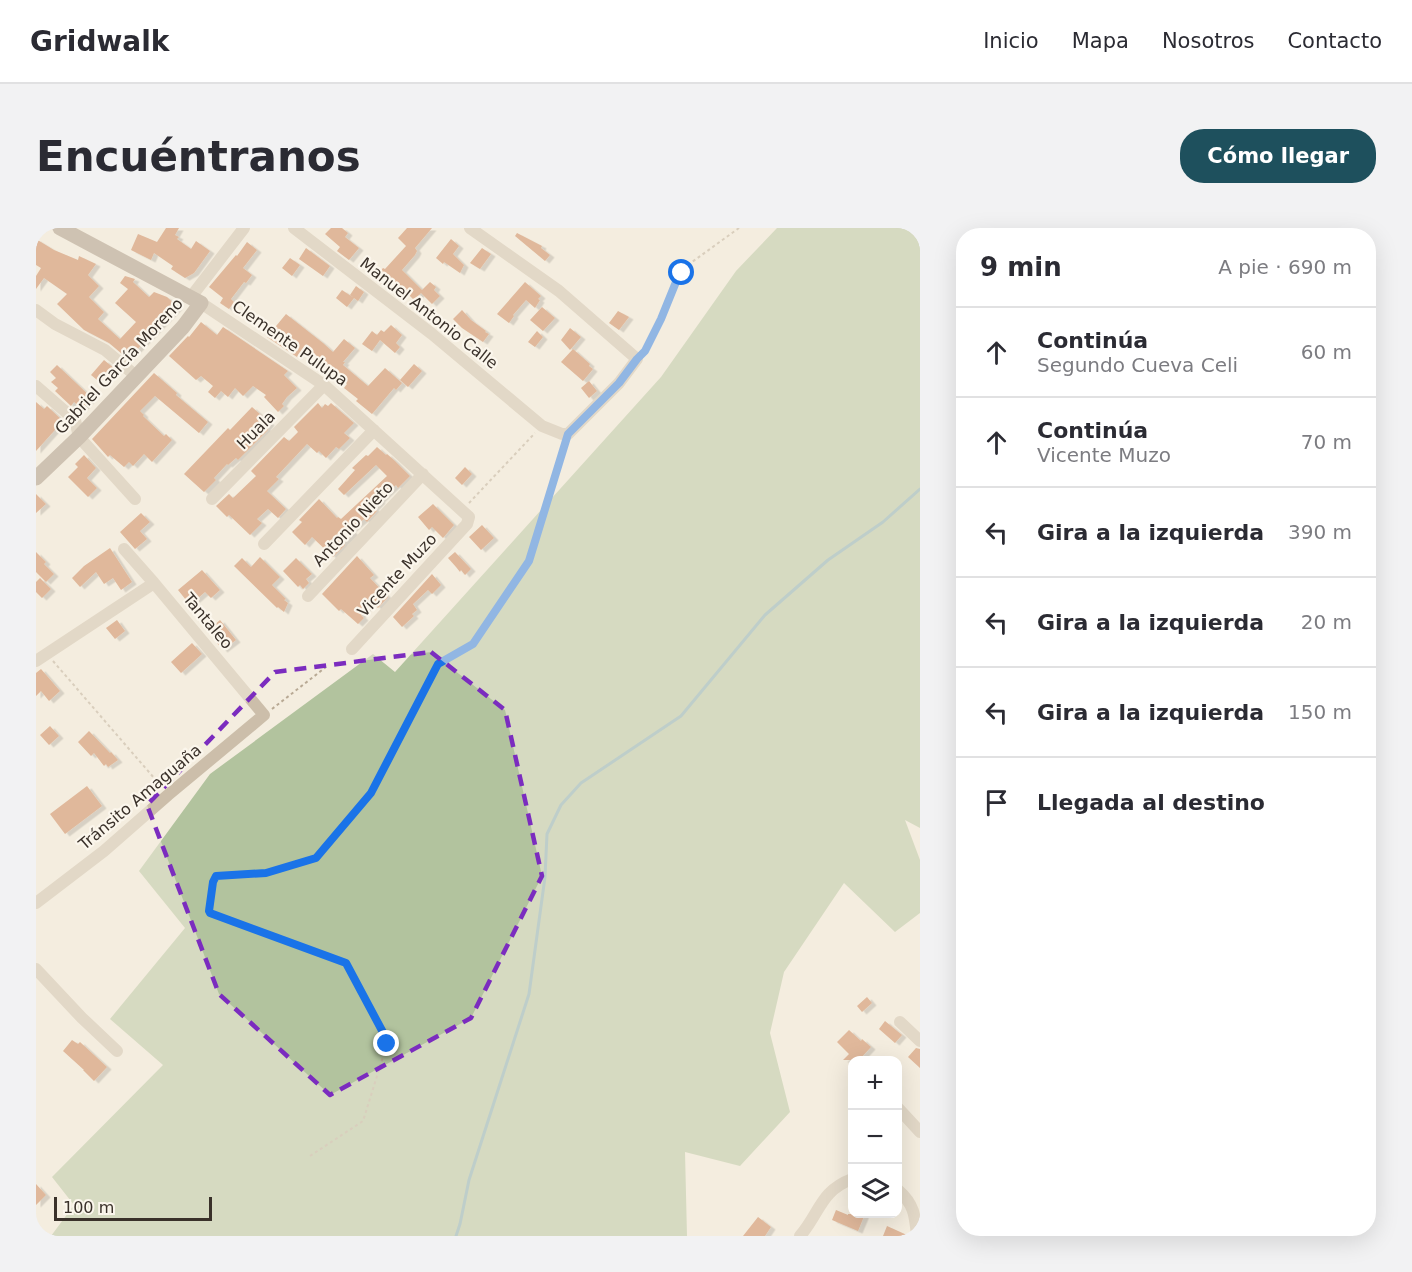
<!DOCTYPE html>
<html lang="es">
<head>
<meta charset="utf-8">
<style>
  body { margin:0; font-family:"DejaVu Sans",sans-serif; background:#f2f2f3; color:#2b2b33 }
  .controls { position:absolute; right:18px; bottom:18px; display:grid; overflow:hidden; border-radius:12px; box-shadow:0 6px 24px #0002 }
  .controls button { width:54px; height:54px; display:grid; place-items:center; padding:0; border:0; border-bottom:2px solid #e1e1e2; background:#fff; color:#2b2b33; font:30px sans-serif }
  .scale { position:absolute; left:18px; bottom:15px; width:158px; box-sizing:border-box; padding-left:6px; border:3px solid #3a312a; border-top:0; font-size:16px; line-height:21px; white-space:nowrap; color:#3a312a; -webkit-text-stroke:4px #fbf6ec; paint-order:stroke }
  .stop { position:absolute; width:18px; height:18px; margin:-14px; border:4px solid #1a73e8; border-radius:50%; background:#fff }
  .stop.end { background:#1a73e8; border-color:#fff; box-shadow:0 2px 6px #0008 }
  .list { margin:0; padding:0; list-style:none }
  h2 { display:flex; justify-content:space-between; align-items:center; height:78px; margin:0; padding:0 24px; font-size:26px }
  h2 small { font-size:20px; font-weight:400; color:#7c7c81 }
  .list li { display:grid; grid-template-columns:39px 1fr auto; gap:18px; align-items:center; box-sizing:border-box; height:90px; padding:0 24px; border-top:2px solid #e1e1e2 }
  .list b { display:block; font-size:22px; white-space:nowrap }
  .list p { margin:0; font-size:20px; white-space:nowrap; color:#7c7c81 }
  .list em { font-size:20px; font-style:normal; color:#7c7c81 }
  .icon { flex:none; width:33px; height:33px; fill:none; stroke:currentColor; stroke-width:2; stroke-linecap:round; stroke-linejoin:round }
  .map { position:relative; flex:none; width:884px; height:1008px; overflow:hidden; border-radius:24px }
  header { display:flex; align-items:center; gap:36px; box-sizing:border-box; height:84px; padding:0 30px; background:#fff; border-bottom:2px solid #e1e1e2 }
  header strong { font-size:28px }
  nav { display:flex; gap:33px; margin-inline-start:auto; font-size:21px }
  .intro { display:flex; align-items:center; justify-content:space-between; box-sizing:border-box; height:144px; padding:0 36px }
  h1 { margin:0; font-size:42px }
  .button { padding:15px 27px; border-radius:24px; background:#1e505d; color:#fff; font-size:21px; font-weight:700 }
  main { display:flex; gap:36px; padding:0 36px }
  aside { flex:1; background:#fff; border-radius:24px; box-shadow:0 6px 24px #0002 }
  .map>svg:first-child { display:block }
  .green { fill:#b2c39e }
  .lines { fill:none; stroke-linecap:round; stroke-linejoin:round }
  .stream { stroke:#7da8b2; stroke-width:3 }
  .building { fill:#c87849; filter:url(#shadow) }
  .path { stroke:#b8a994; stroke-width:2; stroke-dasharray:3 3; stroke-linecap:butt }
  .street { stroke:#ccbeaa; stroke-width:12 }
  .secondary { stroke:#a08e7c; stroke-width:15 }
  .route { stroke:#1a73e8; stroke-width:8 }
  .marked { fill:none; stroke:#7b2cbf; stroke-width:4.5; stroke-dasharray:12 8; stroke-linejoin:round }
  .labels { text-anchor:middle; dominant-baseline:central; stroke-width:4.5; stroke-linejoin:round; paint-order:stroke }
  .street-label { font-size:16px; fill:#3a312a; stroke:#fbf6ec }
</style>
</head>
<body>
<header>
<strong>Gridwalk</strong>
<nav><a>Inicio</a><a>Mapa</a><a>Nosotros</a><a>Contacto</a></nav>
</header>
<div class="intro"><h1>Encuéntranos</h1><a class="button">Cómo llegar</a></div>
<main>
<div class="map">
<svg width="884" height="1008" viewBox="0 0 884 1008">
  <defs>
    <filter id="shadow"><feDropShadow dx="4.5" dy="2.5" stdDeviation="0" flood-color="#0004"/></filter>
  </defs>
  <rect width="100%" height="100%" fill="#f4eddf"/>
  <path class="green" d="M 741,0 L 884,0 L 884,600 L 869,592 L 884,632 L 884,685 L 859,704 L 808,655 L 748,744 L 734,805 L 754,884 L 704,938 L 649,924 L 651,1008 L 15,1008 L 38,977 L 16,949 L 127,837 L 74,791 L 149,700 L 103,643 L 174,546 L 337,426 L 359,444 L 625,149 L 700,43 Z"/>
  <g class="lines">
    <path class="stream" d="M 420,1008 L 424,996 L 433,952 L 493,766 L 509,649 L 511,606 L 525,577 L 545,555 L 645,488 L 729,387 L 792,332 L 847,294 L 884,261"/>
  </g>
  <path class="building" d="M 130,0 L 143,0 L 139,7 L 143,9 L 141,11 L 155,21 L 160,13 L 174,23 L 158,45 L 149,50 L 135,41 L 137,38 L 118,25 L 115,32 L 95,22 L 102,6 L 121,14 Z
    M 295,0 L 306,0 L 312,5 L 309,9 L 323,20 L 313,32 L 301,23 L 304,19 L 289,6 Z
    M 371,0 L 396,0 L 379,20 L 381,23 L 379,27 L 366,42 L 386,62 L 394,54 L 400,59 L 398,62 L 404,68 L 396,76 L 385,65 L 378,72 L 365,59 L 362,61 L 358,57 L 356,60 L 349,54 L 346,57 L 339,52 L 339,49 L 347,40 L 349,41 L 370,18 L 362,10 Z
    M 481,5 L 506,18 L 505,20 L 514,27 L 509,33 L 479,8 Z
    M 0,11 L 18,22 L 42,32 L 43,28 L 60,36 L 52,47 L 63,58 L 53,69 L 68,84 L 62,91 L 84,111 L 100,94 L 79,75 L 92,61 L 84,55 L 89,48 L 99,51 L 97,54 L 113,69 L 118,64 L 131,69 L 142,79 L 92,131 L 73,115 L 48,102 L 21,76 L 31,66 L 8,50 L 0,61 L 0,48 L 5,40 L 0,37 Z
    M 415,11 L 423,18 L 417,26 L 428,37 L 424,45 L 408,34 L 407,36 L 400,30 Z
    M 211,14 L 221,22 L 207,40 L 216,47 L 210,55 L 208,54 L 195,71 L 198,74 L 193,81 L 184,75 L 187,70 L 173,59 L 200,27 L 201,28 Z
    M 270,20 L 294,38 L 287,48 L 263,31 Z
    M 446,20 L 455,26 L 444,41 L 434,35 Z
    M 254,30 L 264,37 L 256,48 L 246,40 Z
    M 489,54 L 505,68 L 502,71 L 504,72 L 499,80 L 490,72 L 477,87 L 478,88 L 473,95 L 461,86 Z
    M 320,58 L 328,64 L 322,73 L 314,67 Z
    M 306,62 L 318,70 L 311,79 L 300,70 Z
    M 506,79 L 519,90 L 507,103 L 494,92 Z
    M 426,82 L 435,92 L 450,103 L 449,104 L 453,106 L 447,114 L 426,100 L 417,91 Z
    M 582,83 L 593,89 L 583,102 L 573,95 Z
    M 250,86 L 287,115 L 297,124 L 308,111 L 319,120 L 307,134 L 309,134 L 307,137 L 332,158 L 349,140 L 366,155 L 360,162 L 358,160 L 336,186 L 320,173 L 322,171 L 308,160 L 311,156 L 270,118 L 261,129 L 231,109 Z
    M 165,94 L 181,107 L 187,99 L 252,143 L 248,147 L 261,160 L 251,169 L 246,176 L 248,178 L 242,184 L 228,169 L 230,167 L 217,158 L 207,168 L 199,160 L 192,169 L 185,163 L 179,170 L 172,164 L 177,158 L 165,148 L 160,152 L 133,128 L 152,108 L 153,109 Z
    M 355,97 L 366,107 L 360,115 L 364,119 L 359,125 L 344,112 L 336,123 L 326,116 L 336,103 L 341,107 L 345,102 L 348,104 Z
    M 534,100 L 545,109 L 534,122 L 525,112 Z
    M 501,103 L 507,109 L 499,119 L 492,114 Z
    M 537,121 L 554,136 L 553,138 L 557,141 L 547,153 L 525,134 Z
    M 68,132 L 79,141 L 66,156 L 55,147 Z
    M 378,136 L 386,143 L 372,159 L 364,152 Z
    M 21,137 L 56,170 L 46,181 L 38,174 L 35,178 L 19,163 L 22,160 L 15,154 L 20,150 L 14,144 Z
    M 118,145 L 141,165 L 140,167 L 172,194 L 163,205 L 119,168 L 104,183 L 108,187 L 107,188 L 128,208 L 130,206 L 136,212 L 116,234 L 108,226 L 97,238 L 93,234 L 88,239 L 74,227 L 72,229 L 56,211 Z
    M 553,153 L 561,163 L 553,170 L 545,160 Z
    M 0,174 L 8,181 L 11,178 L 27,193 L 0,223 Z
    M 282,175 L 286,180 L 289,176 L 292,178 L 295,175 L 318,195 L 308,205 L 314,210 L 303,221 L 300,219 L 290,230 L 283,223 L 281,225 L 271,216 L 240,249 L 243,251 L 231,263 L 250,281 L 242,290 L 232,281 L 221,291 L 226,295 L 214,307 L 193,287 L 191,289 L 180,278 L 193,266 L 197,270 L 220,248 L 215,243 L 248,209 L 253,213 L 262,204 L 258,199 Z
    M 216,179 L 234,195 L 230,200 L 232,202 L 202,232 L 200,230 L 192,237 L 191,236 L 178,250 L 180,252 L 168,264 L 148,246 L 192,200 L 194,202 Z
    M 341,219 L 350,227 L 351,226 L 359,233 L 374,248 L 362,260 L 360,257 L 344,272 L 345,273 L 338,280 L 341,283 L 331,294 L 328,291 L 315,302 L 318,305 L 307,315 L 309,317 L 297,329 L 276,309 L 269,317 L 256,304 L 266,294 L 263,292 L 283,271 L 301,290 L 302,289 L 305,291 L 351,248 L 340,237 L 308,267 L 302,261 L 319,242 L 316,240 L 330,227 L 332,228 Z
    M 48,227 L 60,240 L 51,250 L 61,260 L 52,269 L 32,249 L 42,239 L 39,236 Z
    M 429,239 L 436,246 L 426,257 L 419,250 Z
    M 0,266 L 10,276 L 0,285 Z
    M 397,276 L 418,297 L 407,310 L 396,299 L 393,302 L 382,289 Z
    M 105,285 L 114,294 L 104,303 L 111,311 L 99,321 L 84,304 Z
    M 446,297 L 458,310 L 445,322 L 433,309 Z
    M 74,320 L 96,354 L 85,362 L 77,350 L 68,356 L 60,344 L 44,359 L 36,350 L 48,338 Z
    M 0,324 L 10,334 L 8,336 L 18,346 L 10,354 L 0,344 Z
    M 419,324 L 435,341 L 429,347 L 425,342 L 424,344 L 420,339 L 412,330 Z
    M 321,328 L 338,347 L 334,350 L 352,369 L 342,380 L 336,374 L 325,387 L 328,390 L 322,396 L 305,381 L 303,383 L 286,366 Z
    M 224,329 L 244,349 L 236,357 L 250,371 L 248,372 L 252,375 L 248,384 L 242,379 L 241,380 L 198,338 L 206,330 L 215,339 Z
    M 260,330 L 276,346 L 270,351 L 273,355 L 267,361 L 264,357 L 262,359 L 247,343 Z
    M 166,342 L 184,362 L 175,370 L 169,364 L 154,377 L 142,362 Z
    M 396,346 L 405,357 L 396,366 L 392,362 L 377,376 L 381,382 L 376,386 L 378,388 L 366,399 L 357,389 Z
    M 4,350 L 15,361 L 6,370 L 0,364 L 0,354 Z
    M 81,392 L 89,403 L 79,411 L 70,400 Z
    M 184,392 L 200,412 L 187,422 L 181,415 L 184,412 L 174,401 Z
    M 156,415 L 166,426 L 145,445 L 135,434 Z
    M 5,441 L 24,463 L 13,473 L 5,463 L 0,468 L 0,445 Z
    M 14,498 L 23,508 L 13,517 L 4,507 Z
    M 53,503 L 74,525 L 75,524 L 82,532 L 72,539 L 70,536 L 68,538 L 58,525 L 55,528 L 42,514 Z
    M 51,558 L 66,578 L 29,606 L 14,586 Z
    M 831,769 L 836,775 L 826,784 L 821,778 Z
    M 849,793 L 866,807 L 859,815 L 843,801 Z
    M 813,802 L 825,813 L 826,811 L 835,819 L 823,832 L 807,832 L 813,826 L 801,814 Z
    M 36,812 L 42,816 L 44,814 L 71,839 L 58,853 L 47,842 L 48,842 L 27,823 Z
    M 880,820 L 884,821 L 884,840 L 872,829 Z
    M 0,956 L 10,967 L 0,977 Z
    M 800,982 L 812,987 L 812,986 L 829,986 L 822,1003 L 796,992 Z
    M 722,989 L 735,999 L 729,1008 L 707,1008 Z
    M 851,998 L 873,1008 L 847,1008 Z"/>
  <g class="lines">
    <path class="path" d="M 610,123 L 625,91 L 640,54 L 646,45 L 656,34 L 703,0
      M 433,275 L 499,205
      M 17,433 L 125,558
      M 236,481 L 290,439
      M 274,928 L 327,893 L 351,816 L 350,810 L 312,738 L 310,736 L 174,685 L 173,683 L 178,651 L 180,648 L 230,645 L 280,630 L 335,565 L 402,436 L 437,416 L 493,333 L 528,217"/>
    <path class="street" d="M 258,0 L 396,106 L 506,198 L 526,206 L 532,206 L 583,155 L 601,131 L 523,63 L 434,0
      M 155,69 L 208,0
      M 165,75 L 288,157 L 433,289 L 431,296 L 316,421
      M 0,82 L 19,96 L 69,122 L 100,148
      M 0,158 L 39,192 L 43,209 L 99,271
      M 176,271 L 288,157
      M 228,316 L 338,202
      M 272,368 L 387,246
      M 0,433 L 118,355
      M 0,675 L 68,623 L 132,567 L 228,487 L 118,355 L 88,321
      M 0,741 L 46,790 L 81,823
      M 864,794 L 884,813
      M 862,880 L 884,904
      M 862,962 C 878,976 879,987 881,1008
      M 764,1008 C 784,985 784,963 816,951"/>
    <path class="secondary" d="M 0,250 L 43,209 L 147,99 L 165,75 L 24,0"/>
  </g>
  <g class="lines">
    <path class="route" d="M 351,816 L 350,810 L 310,735 L 174,685 L 173,683 L 177,654 L 180,648 L 230,645 L 280,630 L 335,565 L 402,436 L 437,416 L 493,333 L 532,206 L 583,155 L 601,131 L 609,123 L 625,91 L 640,54 L 646,45"/>
  </g>
  <path d="M0 0H884V1008H0ZM 395,424 L 469,482 L 506,648 L 435,790 L 294,867 L 183,766 L 111,577 L 239,444 Z" fill="#f4eddf" fill-opacity=".55" fill-rule="evenodd"/>
  <path class="marked" d="M 395,424 L 469,482 L 506,648 L 435,790 L 294,867 L 183,766 L 111,577 L 239,444 Z"/>
  <g class="labels">
    <g class="street-label">
      <text transform="translate(393 85) rotate(38)">Manuel Antonio Calle</text>
      <text transform="translate(254 115) rotate(35)">Clemente Pulupa</text>
      <text transform="translate(83 138) rotate(-47)">Gabriel García Moreno</text>
      <text transform="translate(220 202) rotate(-45)">Huala</text>
      <text transform="translate(317 296) rotate(-47)">Antonio Nieto</text>
      <text transform="translate(361 347) rotate(-47)">Vicente Muzo</text>
      <text transform="translate(172 393) rotate(50)">Tantaleo</text>
      <text transform="translate(104 569) rotate(-40)">Tránsito Amaguaña</text>
    </g>
  </g>
</svg>
<div class="controls">
<button>+</button>
<button>−</button>
<button><svg class="icon" aria-label="layers" viewBox="0 0 24 24"><path d="M12 4l9 5-9 5-9-5zM3 14l9 5 9-5"/></svg></button>
</div>
<div class="scale">100 m</div>
<div class="stop" style="left:646px;top:45px"></div>
<div class="stop end" style="left:351px;top:816px"></div>
</div>
<aside>
<h2>9 min<small>A pie · 690 m</small></h2>
<ul class="list">
<li><svg class="icon" aria-label="ahead" viewBox="0 0 24 24"><path d="M12 20V5M6 11l6-6 6 6"/></svg><div><b>Continúa</b><p>Segundo Cueva Celi</p></div><em>60 m</em></li>
<li><svg class="icon" aria-label="ahead" viewBox="0 0 24 24"><path d="M12 20V5M6 11l6-6 6 6"/></svg><div><b>Continúa</b><p>Vicente Muzo</p></div><em>70 m</em></li>
<li><svg class="icon" aria-label="left" viewBox="0 0 24 24"><path d="M17 20v-9H6M10 6l-5 5 5 5"/></svg><div><b>Gira a la izquierda</b></div><em>390 m</em></li>
<li><svg class="icon" aria-label="left" viewBox="0 0 24 24"><path d="M17 20v-9H6M10 6l-5 5 5 5"/></svg><div><b>Gira a la izquierda</b></div><em>20 m</em></li>
<li><svg class="icon" aria-label="left" viewBox="0 0 24 24"><path d="M17 20v-9H6M10 6l-5 5 5 5"/></svg><div><b>Gira a la izquierda</b></div><em>150 m</em></li>
<li><svg class="icon" aria-label="arrive" viewBox="0 0 24 24"><path d="M6 21V4h12l-3 4 3 4H6"/></svg><div><b>Llegada al destino</b></div></li>
</ul>
</aside>
</main>
</body>
</html>
